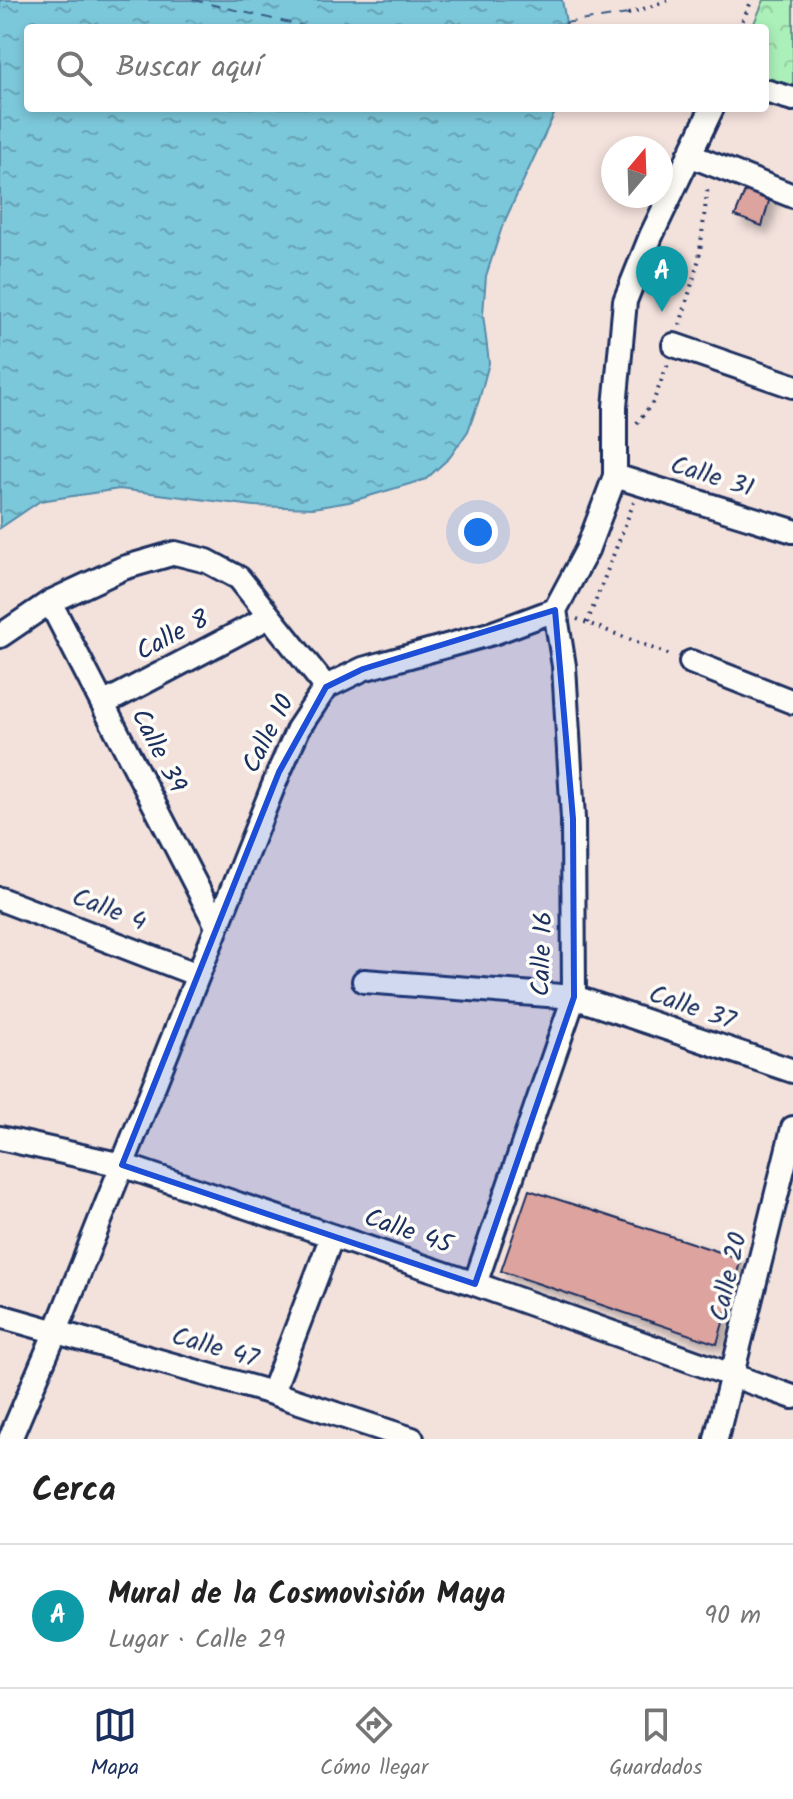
<!DOCTYPE html>
<html lang="es">
<head>
<meta charset="utf-8">
<style>
  body { margin:0; font-family:Kalam,sans-serif; background:#f6f6f6; color:#222 }
  .compass { position:absolute; left:601px; top:136px; width:72px; height:72px; border-radius:50%; background:#fff; box-shadow:0 4px 12px #0003; rotate:19deg }
  .you { position:absolute; left:478px; top:532px; width:28px; height:28px; margin:-20px; border:6px solid #fff; border-radius:50%; background:#1a73e8; box-shadow:0 0 0 12px #1a73e833 }
  .badge { display:grid; place-items:center; width:52px; height:52px; border-radius:50%; background:#1b2f5e; color:#fff; font-size:26px; font-weight:700 }
  .pin { position:absolute; translate:-50% -66px; filter:drop-shadow(0 2px 4px #0008) }
  .pin::after { content:''; position:absolute; top:42px; width:28px; height:24px; background:inherit; clip-path:polygon(0 0,100% 0,50% 100%) }
  .list { margin:0; padding:0; list-style:none }
  h2 { display:flex; justify-content:space-between; align-items:center; height:104px; margin:0; padding:0 32px; font-size:34px }
  h2 small { font-size:26px; font-weight:400; color:#767676 }
  .list li { display:grid; grid-template-columns:52px 1fr auto; gap:24px; align-items:center; box-sizing:border-box; height:144px; padding:0 32px; border-top:2px solid #e0e0e0 }
  .list b { display:block; font-size:30px; white-space:nowrap }
  .list p { margin:0; font-size:26px; white-space:nowrap; color:#767676 }
  .list em { font-size:26px; font-style:normal; color:#767676 }
  .icon { flex:none; width:44px; height:44px; fill:none; stroke:currentColor; stroke-width:2; stroke-linecap:round; stroke-linejoin:round }
  .map { position:relative; flex:none; width:793px; height:1439px; overflow:hidden }
  .search { position:absolute; background:#fff; box-shadow:0 4px 12px #0003; left:24px; right:24px; top:24px; height:88px; display:flex; align-items:center; gap:20px; box-sizing:border-box; padding:0 28px; border-radius:8px; color:#767676; font-size:30px }
  .sheet { height:248px; background:#fff }
  nav { display:flex; justify-content:space-around; align-items:center; box-sizing:border-box; height:112px; border-top:2px solid #e0e0e0; background:#fff; font-size:22px; color:#767676 }
  nav a { display:grid; justify-items:center; gap:4px }
  nav .on { color:#1b2f5e }
  .map>svg:first-child { display:block }
  .park { fill:url(#park-crowns); stroke:#638f8c; stroke-width:2 }
  .water { fill:url(#water-ripples); stroke:#558ba9; stroke-width:2 }
  .lines { fill:none; stroke-linecap:round; stroke-linejoin:round }
  .ferry { stroke:#385d84; stroke-width:2; stroke-dasharray:10 8; stroke-linecap:butt }
  .building { fill:#dda39e; stroke:#1b2f5e; stroke-width:2; filter:url(#shadow) }
  .minor-casing { stroke:#1b2f5e; stroke-width:28 }
  .path { stroke:#1b2f5e; stroke-width:4; stroke-dasharray:2 6; stroke-linecap:butt }
  .minor { stroke:#fdfcf7; stroke-width:22 }
  .marked { fill:#1d4ed8; fill-opacity:0.2; stroke:#1d4ed8; stroke-width:6; stroke-linejoin:round }
  .labels { text-anchor:middle; dominant-baseline:central; stroke-width:7; stroke-linejoin:round; paint-order:stroke }
  .street-label { font-size:26px; fill:#1b2f5e; stroke:#fdfcf7 }
</style>
</head>
<body>
<div class="map">
<svg width="793" height="1439" viewBox="0 0 793 1439">
  <defs>
    <pattern id="park-crowns" width="20" height="18" patternUnits="userSpaceOnUse" patternTransform="scale(2)"><rect width="20" height="18" fill="#abefb9"/><path d="M2 6a3 3 0 1 1 6 0M12 15a3 3 0 1 1 6 0" fill="none" stroke="#93cda1"/></pattern>
    <pattern id="water-ripples" width="26" height="14" patternUnits="userSpaceOnUse" patternTransform="scale(2)"><rect width="26" height="14" fill="#7cc8db"/><path d="M2 4q2-2 4 0t4 0M15 11q2-2 4 0t4 0" fill="none" stroke="#65a3b5"/></pattern>
    <filter id="shadow"><feDropShadow dx="7" dy="7" stdDeviation="4" flood-color="#0004"/></filter>
  </defs>
  <rect width="100%" height="100%" fill="#f3e1dc"/>
  <filter id="ink" filterUnits="userSpaceOnUse"><feTurbulence type="fractalNoise" baseFrequency=".0125" numOctaves="2"/><feDisplacementMap in="SourceGraphic" scale="16" xChannelSelector="R" yChannelSelector="G"/><feConvolveMatrix kernelMatrix="1 2 1 2 8 2 1 2 1" color-interpolation-filters="sRGB"/></filter>
  <g filter="url(#ink)">
    <path class="park" d="M 764,0 L 793,0 L 793,86 L 765,79 L 765,28 L 752,28 Z"/>
    <path class="water" d="M 0,0 L 562,0 L 567,28 L 28,28 L 28,108 L 557,108 L 502,227 L 486,276 L 483,314 L 489,363 L 479,400 L 468,431 L 450,457 L 426,479 L 349,502 L 313,508 L 254,506 L 119,489 L 40,501 L 0,528 Z"/>
    <g class="lines">
      <path class="ferry" d="M 193,0 L 311,28
        M 529,28 L 628,14"/>
    </g>
    <path class="building" d="M 746,189 L 771,194 L 762,226 L 735,216 Z
      M 529,1190 L 741,1259 L 717,1344 L 501,1271 Z"/>
    <g class="lines">
      <g class="minor-casing">
        <path id="minor" d="M 765,91 L 793,99
          M 689,155 L 793,196
          M 674,345 L 793,386
          M 615,476 L 793,531
          M 50,602 L 217,926
          M 0,636 L 50,602 L 123,568 L 175,553 L 207,561 L 239,578 L 326,687
          M 691,662 L 793,702
          M 103,704 L 269,617
          M 0,899 L 198,975
          M 364,981 L 574,997 L 793,1071
          M 0,1138 L 122,1165 L 475,1284 L 793,1397
          M 475,1284 L 574,997 L 573,819 L 564,666 L 555,610
          M 0,1316 L 272,1393 L 412,1439
          M 272,1393 L 332,1236
          M 10,1439 L 56,1331 L 279,772 L 298,729 L 326,687 L 363,669 L 493,633 L 555,610 L 587,550 L 615,476 L 615,407 L 625,301 L 651,236 L 712,108
          M 716,1439 L 793,1128"/>
      </g>
      <path class="path" d="M 628,14 L 670,0
        M 739,28 L 752,0
        M 680,325 L 699,259 L 708,185
        M 637,423 L 653,402 L 668,364
        M 577,619 L 673,656
        M 587,623 L 634,502"/>
      <use href="#minor" class="minor"/>
    </g>
  </g>
  <path class="marked" d="M 555,610 L 573,819 L 574,997 L 475,1284 L 122,1165 L 279,772 L 326,687 L 363,669 Z"/>
  <g class="labels">
    <g class="street-label">
      <text transform="translate(712 477) rotate(17)">Calle 31</text>
      <text transform="translate(173 636) rotate(-28)">Calle 8</text>
      <text transform="translate(269 734) rotate(-63)">Calle 10</text>
      <text transform="translate(158 751) rotate(63)">Calle 39</text>
      <text transform="translate(109 910) rotate(21)">Calle 4</text>
      <text transform="translate(543 954) rotate(-88)">Calle 16</text>
      <text transform="translate(692 1008) rotate(19)">Calle 37</text>
      <text transform="translate(408 1232) rotate(19)">Calle 45</text>
      <text transform="translate(729 1277) rotate(-77)">Calle 20</text>
      <text transform="translate(215 1348) rotate(16)">Calle 47</text>
    </g>
  </g>
</svg>
<svg class="compass" viewBox="-18 -18 36 36"><path d="M0-13l5 13h-10z" fill="#e53935"/><path d="M0 13l5-13h-10z" fill="#767676"/></svg>
<div class="you"></div>
<div class="pin badge" style="left:662px;top:312px;background:#0f9aa8">A</div>
<div class="search"><svg class="icon" aria-label="search" viewBox="0 0 24 24"><circle cx="10" cy="10" r="6"/><path d="M15 15l6 6"/></svg>Buscar aquí</div>
</div>
<section class="sheet">
<h2>Cerca<small></small></h2>
<ul class="list">
<li><span class="badge" style="background:#0f9aa8">A</span><div><b>Mural de la Cosmovisión Maya</b><p>Lugar · Calle 29</p></div><em>90 m</em></li>
</ul>
</section>
<nav>
<a class="on"><svg class="icon" aria-label="map" viewBox="0 0 24 24"><path d="M3 6l6-2 6 2 6-2v14l-6 2-6-2-6 2zM9 4v14M15 6v14"/></svg>Mapa</a>
<a><svg class="icon" aria-label="directions" viewBox="0 0 24 24"><path d="M12 3l9 9-9 9-9-9zM9 14v-3h6M13 9l2 2-2 2"/></svg>Cómo llegar</a>
<a><svg class="icon" aria-label="saved" viewBox="0 0 24 24"><path d="M7 4h10v16l-5-4-5 4z"/></svg>Guardados</a>
</nav>
</body>
</html>
